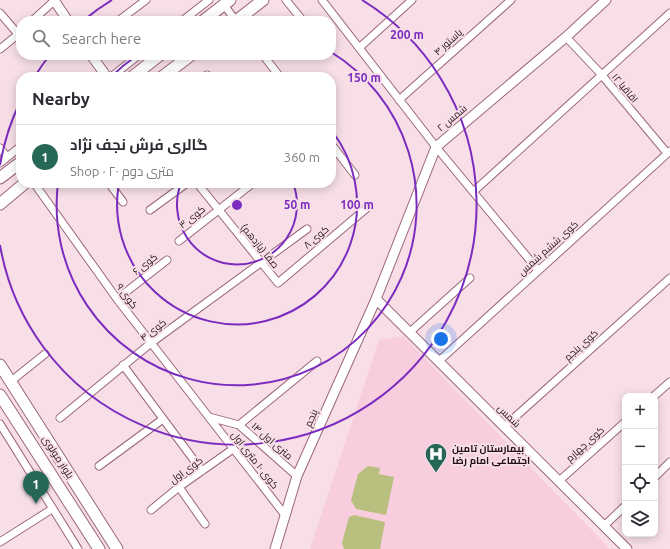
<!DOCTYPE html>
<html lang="en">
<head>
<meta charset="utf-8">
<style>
  body { margin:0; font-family:Ubuntu,Cairo,sans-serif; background:#f7f7f7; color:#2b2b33 }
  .controls { position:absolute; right:12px; bottom:12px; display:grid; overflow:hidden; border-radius:8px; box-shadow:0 2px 10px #0003 }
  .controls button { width:36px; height:36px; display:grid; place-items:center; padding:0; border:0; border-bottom:1px solid #e1e1e2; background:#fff; color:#2b2b33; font:20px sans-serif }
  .you { position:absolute; left:441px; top:339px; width:14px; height:14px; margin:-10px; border:3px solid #fff; border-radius:50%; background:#1a73e8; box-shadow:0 0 0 6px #1a73e833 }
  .badge { display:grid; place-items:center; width:26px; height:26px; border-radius:50%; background:#266756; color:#fff; font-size:13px; font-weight:700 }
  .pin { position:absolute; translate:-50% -33px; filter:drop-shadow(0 1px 2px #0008) }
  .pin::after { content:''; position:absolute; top:21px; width:14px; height:12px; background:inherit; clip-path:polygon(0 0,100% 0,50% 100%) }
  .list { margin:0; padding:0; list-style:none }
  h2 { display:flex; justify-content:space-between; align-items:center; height:52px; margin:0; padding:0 16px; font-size:17px }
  h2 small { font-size:13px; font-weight:400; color:#7c7c81 }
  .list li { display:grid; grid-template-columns:26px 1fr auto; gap:12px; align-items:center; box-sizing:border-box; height:64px; padding:0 16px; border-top:1px solid #e1e1e2 }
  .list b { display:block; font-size:15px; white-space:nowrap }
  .list p { margin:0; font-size:13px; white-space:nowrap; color:#7c7c81 }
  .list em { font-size:13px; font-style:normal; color:#7c7c81 }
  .icon { flex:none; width:22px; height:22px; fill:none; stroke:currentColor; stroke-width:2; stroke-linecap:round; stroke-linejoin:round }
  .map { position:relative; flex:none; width:670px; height:549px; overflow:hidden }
  .search { position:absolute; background:#fff; box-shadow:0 2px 10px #0003; left:16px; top:16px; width:320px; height:44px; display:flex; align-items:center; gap:10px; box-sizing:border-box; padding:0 14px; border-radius:16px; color:#7c7c81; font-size:15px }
  .panel { position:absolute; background:#fff; box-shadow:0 2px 10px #0003; left:16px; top:72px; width:320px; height:116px; border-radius:16px }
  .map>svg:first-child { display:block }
  .built { fill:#f8cede }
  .green { fill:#b9bf7f }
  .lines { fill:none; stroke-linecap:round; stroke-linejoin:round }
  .minor-casing { stroke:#9c667d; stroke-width:9 }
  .tertiary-casing { stroke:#9c667d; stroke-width:11 }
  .primary-casing { stroke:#9c667d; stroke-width:13 }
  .minor { stroke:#fff; stroke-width:7 }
  .tertiary { stroke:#fff; stroke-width:9 }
  .primary { stroke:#fff; stroke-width:11 }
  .ring { fill:none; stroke:#7b2cbf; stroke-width:2 }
  .labels { text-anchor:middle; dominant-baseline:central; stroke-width:4; stroke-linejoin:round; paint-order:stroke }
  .street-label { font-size:10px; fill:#251019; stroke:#f7dee7 }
  .poi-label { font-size:10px; font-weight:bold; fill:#251019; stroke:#f7dee7; text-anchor:start }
  .centre { fill:#7b2cbf; stroke:#f7dee7; stroke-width:2 }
  .ring-label { font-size:12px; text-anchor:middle; font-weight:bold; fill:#7b2cbf; stroke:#f7dee7; stroke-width:4; stroke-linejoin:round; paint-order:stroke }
</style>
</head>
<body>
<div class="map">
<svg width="670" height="549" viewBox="0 0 670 549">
  <rect width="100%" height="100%" fill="#f7dee7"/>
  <path class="built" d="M 403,336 L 610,549 L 310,549 L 379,340 Z"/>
  <path class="green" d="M 368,466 L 380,468 L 379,474 L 394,477 L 386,515 L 356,509 L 351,500 L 358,474 Z
    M 354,515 L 385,522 L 380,549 L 344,549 L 342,543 L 349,517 Z"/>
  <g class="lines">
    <g class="minor-casing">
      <path id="minor" d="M 286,0 L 303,21
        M 322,0 L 436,147 L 538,270
        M 224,5 L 236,21
        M 0,13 L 18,34
        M 32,21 L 54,1
        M 118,21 L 146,0
        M 182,21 L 209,0
        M 566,37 L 601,74 L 667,153
        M 359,48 L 412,0
        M 0,49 L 21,32
        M 263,55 L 280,77
        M 111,77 L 139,55
        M 205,77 L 207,75
        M 399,100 L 511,0
        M 331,144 L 355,175
        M 0,148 L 7,157
        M 0,163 L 21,146
        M 34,183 L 117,299 L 285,515
        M 109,183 L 123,202
        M 197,183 L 278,283 L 368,207
        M 473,192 L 670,13
        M 150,210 L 187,183
        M 179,241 L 253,183
        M 117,299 L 167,260
        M 410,332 L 470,278
        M 439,361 L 670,151
        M 123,365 L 202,471
        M 10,382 L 45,354
        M 654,396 L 670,382
        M 209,417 L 239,425 L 297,476
        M 60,418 L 151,343 L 307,229
        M 0,424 L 78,549
        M 239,425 L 317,361
        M 504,427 L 670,278
        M 99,466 L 163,419
        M 655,477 L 670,462
        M 559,481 L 625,422
        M 179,487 L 205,524
        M 151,510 L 179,487 L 233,449
        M 604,526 L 625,506
        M 0,542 L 52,509"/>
    </g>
    <g class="tertiary-casing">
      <path id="tertiary" d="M 54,0 L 68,21
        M 91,55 L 107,77
        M 376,299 L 627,549
        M 275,549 L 297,476 L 376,299 L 436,147 L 566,37 L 606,0"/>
    </g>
    <g class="primary-casing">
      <path id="primary" d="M 203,21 L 230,0
        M 236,21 L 263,0
        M 132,77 L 160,55
        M 162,77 L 191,55
        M 0,178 L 21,162
        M 0,204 L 25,183
        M 0,365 L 117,549
        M 0,395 L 99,549"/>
    </g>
    <use href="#minor" class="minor"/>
    <use href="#tertiary" class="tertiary"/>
    <use href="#primary" class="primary"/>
  </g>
  <g class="ring">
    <path d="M293 183A60 60 0 1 1 181 183"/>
    <path d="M332 131A120 120 0 1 1 119 183"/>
    <path d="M111 77A180 180 0 0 1 136 56M331 52A180 180 0 1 1 58 183"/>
    <path d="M0 165A240 240 0 0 1 20 102M35 76A240 240 0 0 1 49 56M84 20A240 240 0 0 1 112 0M362 0A240 240 0 1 1 0 245"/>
  </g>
  <defs>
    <g id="hospital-pin" transform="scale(1.15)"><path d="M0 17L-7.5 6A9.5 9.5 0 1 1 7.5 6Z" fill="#266756" stroke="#f7dee7"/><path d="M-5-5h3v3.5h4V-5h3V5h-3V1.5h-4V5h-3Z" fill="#fff"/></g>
  </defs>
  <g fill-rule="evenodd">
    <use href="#hospital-pin" x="436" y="454"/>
  </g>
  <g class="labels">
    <g class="street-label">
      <text transform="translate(448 42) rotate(-42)">پاستور ۴</text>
      <text transform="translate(625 88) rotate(50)">اقاقیا ۱۲</text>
      <text transform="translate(452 118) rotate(-40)">شمس ۲</text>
      <text transform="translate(192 217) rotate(-38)">کوی ۳</text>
      <text transform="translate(316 237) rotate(-40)">کوی ۸</text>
      <text transform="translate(260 246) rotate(51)">صفا (یازدهم)</text>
      <text transform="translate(548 248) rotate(-42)">کوی ششم شمس</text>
      <text transform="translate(145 264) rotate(-38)">کوی ۶</text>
      <text transform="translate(127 296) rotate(53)">کوی ۹</text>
      <text transform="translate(153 330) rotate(-37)">کوی ۴</text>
      <text transform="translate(581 345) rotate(-42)">کوی پنجم</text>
      <text transform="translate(509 416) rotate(45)">شمس</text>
      <text transform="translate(311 418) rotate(-66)">پنجم</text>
      <text transform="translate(272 441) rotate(41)">۱۴ متری اول</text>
      <text transform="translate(585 444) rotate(-42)">کوی چهارم</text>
      <text transform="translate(58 457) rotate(57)">بلوار مولوی</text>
      <text transform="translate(255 460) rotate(52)">کوی ۱۰ متری اول</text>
      <text transform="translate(186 470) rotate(-36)">کوی اول</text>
    </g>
    <g class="poi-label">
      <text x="452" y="448">بیمارستان تامین<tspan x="452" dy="12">اجتماعی امام رضا</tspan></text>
    </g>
  </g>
  <circle cx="237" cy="205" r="6" class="centre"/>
  <g class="ring-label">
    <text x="407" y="39">200 m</text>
    <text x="364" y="82">150 m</text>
    <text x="297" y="209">50 m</text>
    <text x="357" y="209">100 m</text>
  </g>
</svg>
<div class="controls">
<button>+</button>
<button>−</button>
<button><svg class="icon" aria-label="locate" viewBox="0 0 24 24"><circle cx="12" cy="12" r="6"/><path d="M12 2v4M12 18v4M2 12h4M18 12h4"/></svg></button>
<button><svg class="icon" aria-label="layers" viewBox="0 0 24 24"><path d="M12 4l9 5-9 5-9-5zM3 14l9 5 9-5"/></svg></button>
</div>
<div class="you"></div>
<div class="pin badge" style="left:36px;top:504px">1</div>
<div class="search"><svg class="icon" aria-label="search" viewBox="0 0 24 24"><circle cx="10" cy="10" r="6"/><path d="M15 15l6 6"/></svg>Search here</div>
<section class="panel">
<h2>Nearby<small></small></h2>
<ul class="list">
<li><span class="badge">1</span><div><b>گالری فرش نجف نژاد</b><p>Shop · ۲۰ متری دوم</p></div><em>360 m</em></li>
</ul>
</section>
</div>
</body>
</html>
